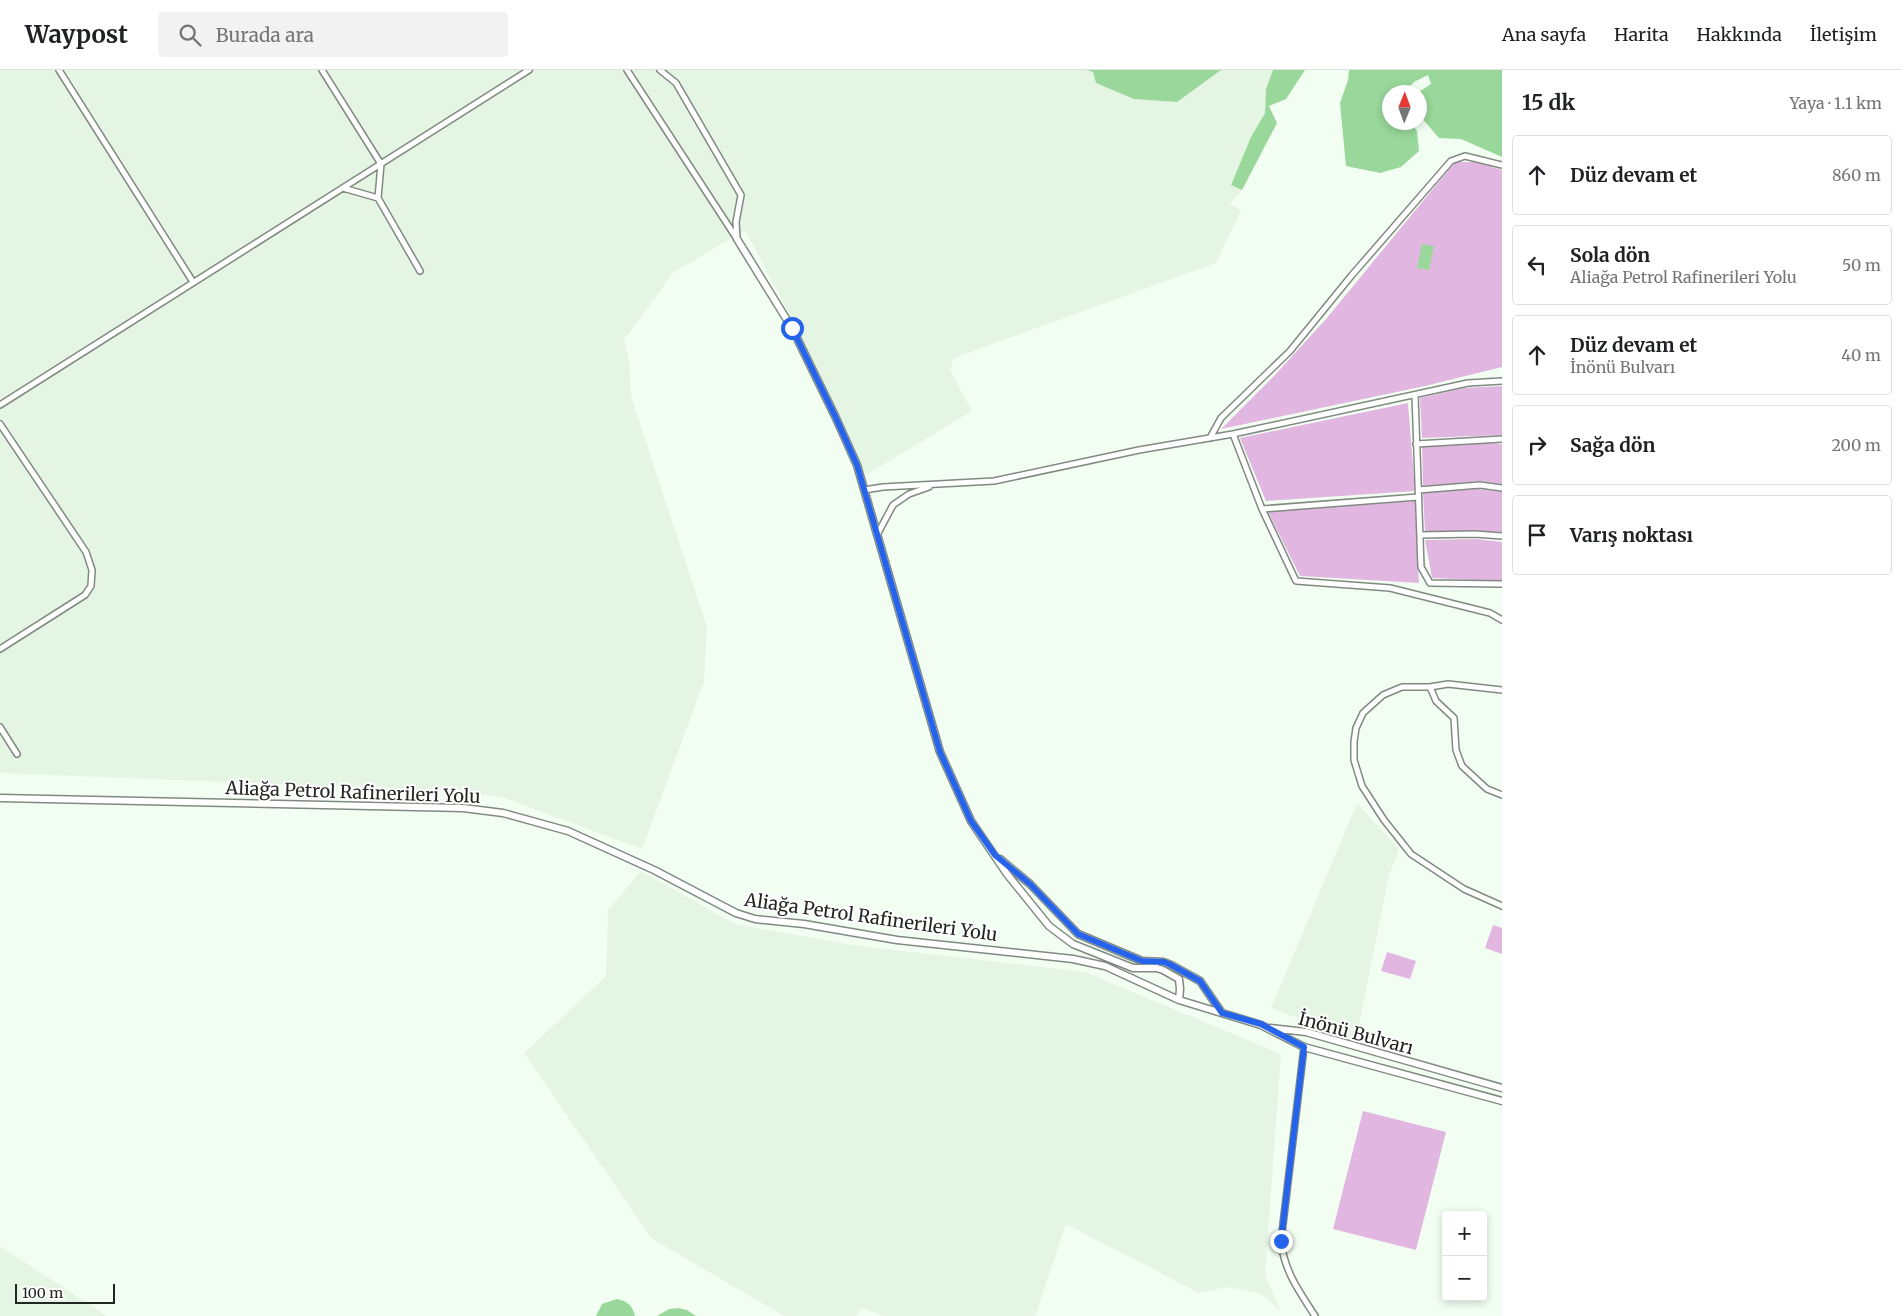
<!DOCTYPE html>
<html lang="tr">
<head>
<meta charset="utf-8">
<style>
  body { margin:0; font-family:Merriweather,serif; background:#f2f2f2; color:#202124 }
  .controls { position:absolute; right:15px; bottom:15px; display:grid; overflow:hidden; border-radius:5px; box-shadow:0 2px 8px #0003 }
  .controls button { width:45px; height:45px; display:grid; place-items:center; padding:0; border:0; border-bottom:1px solid #e0e0e0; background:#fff; color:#202124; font:25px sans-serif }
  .compass { position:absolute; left:1382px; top:15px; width:45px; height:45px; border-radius:50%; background:#fff; box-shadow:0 2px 8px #0003; rotate:1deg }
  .scale { position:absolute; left:15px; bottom:12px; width:100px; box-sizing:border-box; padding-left:5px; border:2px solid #222622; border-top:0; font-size:14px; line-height:18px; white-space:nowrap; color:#222622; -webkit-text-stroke:4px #fff; paint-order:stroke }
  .stop { position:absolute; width:15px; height:15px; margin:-11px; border:4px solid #2563eb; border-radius:50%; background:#fff }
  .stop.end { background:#2563eb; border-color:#fff; box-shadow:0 1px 5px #0008 }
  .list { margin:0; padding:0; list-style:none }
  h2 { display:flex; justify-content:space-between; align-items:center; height:65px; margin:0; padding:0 20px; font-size:21px }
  h2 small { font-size:16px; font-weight:400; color:#757577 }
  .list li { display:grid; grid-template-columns:32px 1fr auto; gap:15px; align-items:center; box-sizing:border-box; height:80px; margin:0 10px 10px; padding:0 10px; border:1px solid #e0e0e0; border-radius:5px }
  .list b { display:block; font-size:19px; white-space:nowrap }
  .list p { margin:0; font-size:16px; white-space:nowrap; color:#757577 }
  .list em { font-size:16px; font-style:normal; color:#757577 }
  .icon { flex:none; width:28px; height:28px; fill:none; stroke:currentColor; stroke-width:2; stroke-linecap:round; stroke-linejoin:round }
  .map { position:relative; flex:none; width:1502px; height:1246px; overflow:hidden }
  header { display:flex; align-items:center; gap:30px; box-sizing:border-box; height:70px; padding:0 25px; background:#fff; border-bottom:1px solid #e0e0e0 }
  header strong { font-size:24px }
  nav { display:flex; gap:28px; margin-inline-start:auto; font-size:18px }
  .search { width:350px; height:45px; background:#f2f2f2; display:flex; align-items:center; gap:12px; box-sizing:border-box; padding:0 18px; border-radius:5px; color:#757577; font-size:19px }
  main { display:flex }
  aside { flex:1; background:#fff }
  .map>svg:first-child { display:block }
  .built { fill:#e5f5e4 }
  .green { fill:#e1b6e1 }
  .water { fill:#99d79a }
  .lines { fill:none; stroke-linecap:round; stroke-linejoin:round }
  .minor-casing { stroke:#818a80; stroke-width:8 }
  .tertiary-casing { stroke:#818a80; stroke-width:9 }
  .minor { stroke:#fff; stroke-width:5 }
  .tertiary { stroke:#fff; stroke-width:6 }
  .route { stroke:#2563eb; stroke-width:6 }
  .labels { text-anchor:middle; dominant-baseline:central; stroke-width:4; stroke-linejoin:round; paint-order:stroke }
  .street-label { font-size:18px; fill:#222622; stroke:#fff }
</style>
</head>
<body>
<header>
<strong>Waypost</strong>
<div class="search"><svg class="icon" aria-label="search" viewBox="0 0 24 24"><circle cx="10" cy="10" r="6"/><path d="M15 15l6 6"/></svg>Burada ara</div>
<nav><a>Ana sayfa</a><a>Harita</a><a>Hakkında</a><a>İletişim</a></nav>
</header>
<main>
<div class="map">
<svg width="1502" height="1246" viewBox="0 0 1502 1246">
  <rect width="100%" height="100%" fill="#f3fef3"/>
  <path class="built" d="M 0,0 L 1087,0 L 1093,2 L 1096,13 L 1134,29 L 1176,32 L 1221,0 L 1273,0 L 1266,19 L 1265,43 L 1251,67 L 1231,114 L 1242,120 L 1230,134 L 1241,141 L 1216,193 L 954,288 L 950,300 L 972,341 L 866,405 L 797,259 L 745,160 L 673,203 L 624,270 L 629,291 L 631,326 L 707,557 L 704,612 L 642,779 L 502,727 L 451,721 L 0,703 Z
    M 1357,733 L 1399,779 L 1389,806 L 1356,971 L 1271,938 Z
    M 641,801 L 735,854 L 853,875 L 1085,902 L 1281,984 L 1265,1205 L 1280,1240 L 1261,1224 L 1227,1217 L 1199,1223 L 1066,1154 L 1035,1246 L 884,1246 L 861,1238 L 856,1246 L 784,1246 L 651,1168 L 524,983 L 606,906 L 608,840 Z
    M 0,1176 L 107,1246 L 0,1246 Z"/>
  <path class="green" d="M 1455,92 L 1475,92 L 1502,100 L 1502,297 L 1425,316 L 1221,359 L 1274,306 L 1326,249 Z
    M 1502,316 L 1502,365 L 1422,368 L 1420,328 L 1464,318 Z
    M 1408,333 L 1415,421 L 1266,431 L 1240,368 Z
    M 1488,373 L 1502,374 L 1502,414 L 1481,411 L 1423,416 L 1422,376 Z
    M 1477,419 L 1502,422 L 1502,463 L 1425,461 L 1423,423 Z
    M 1415,431 L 1419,513 L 1300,506 L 1268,442 Z
    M 1476,469 L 1502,472 L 1502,511 L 1432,508 L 1425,470 Z
    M 1493,855 L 1502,858 L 1502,884 L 1485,878 Z
    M 1387,882 L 1416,891 L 1410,909 L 1381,901 Z
    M 1363,1041 L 1446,1062 L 1416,1180 L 1333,1159 Z"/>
  <path class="water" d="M 1087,0 L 1221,0 L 1177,32 L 1134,29 L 1096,13 L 1093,2 Z
    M 1273,0 L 1305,0 L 1286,29 L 1269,36 L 1277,53 L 1242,120 L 1231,115 L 1251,67 L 1265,43 L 1266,19 Z
    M 1349,0 L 1502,0 L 1502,87 L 1461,69 L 1439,68 L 1420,46 L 1419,22 L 1431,14 L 1428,5 L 1414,12 L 1404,22 L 1390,22 L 1390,52 L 1411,53 L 1417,61 L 1419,81 L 1401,97 L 1380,103 L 1346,96 L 1340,33 L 1348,10 Z
    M 1422,174 L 1434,176 L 1429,200 L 1417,198 Z
    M 617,1229 C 627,1231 633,1236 635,1246 L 596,1246 L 602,1234 Z
    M 678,1238 L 687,1240 L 696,1246 L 657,1246 L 669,1239 Z"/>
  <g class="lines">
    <g class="minor-casing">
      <path id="minor" d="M 59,0 L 193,212
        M 322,0 L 381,94 L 378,128 L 420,201
        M 627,0 L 737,169
        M 660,0 L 676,13 L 741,125 L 736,152 L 737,168
        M 343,118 L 378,128
        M 1415,325 L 1421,497 L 1430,513 L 1502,514
        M 0,335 L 529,0
        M 0,354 L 86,482 L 92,500 L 91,516 L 85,525 L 0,579
        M 1233,364 L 1262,439 L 1296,511 L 1390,518 L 1490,543 L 1502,550
        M 1210,368 L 1221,348 L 1290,281 L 1352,205 L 1451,91 L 1465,86 L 1502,95
        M 1416,374 L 1502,369
        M 864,420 L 883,417 L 994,411 L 1139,380 L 1233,364 L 1468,313 L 1502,311
        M 1418,420 L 1480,415 L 1502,418
        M 1262,439 L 1418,427
        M 877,465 L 893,435 L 909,424 L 929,417
        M 1420,465 L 1475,464 L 1502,466
        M 1430,617 L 1436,631 L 1454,648 L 1456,680 L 1462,696 L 1487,719 L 1502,725
        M 1502,620 L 1448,614 L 1430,617 L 1402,617 L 1383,625 L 1363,643 L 1356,658 L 1354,672 L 1354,690 L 1362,716 L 1384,750 L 1411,784 L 1464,819 L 1502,836
        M 0,657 L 17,684
        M 1304,977 L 1281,1171 C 1284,1201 1299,1221 1315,1246"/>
    </g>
    <g class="tertiary-casing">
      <path id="tertiary" d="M 737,169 L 792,258 L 835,346 L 857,395 L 940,682 L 971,751 L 1007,804 L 1049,856 L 1073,874 L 1133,898 L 1157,898 L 1163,900 L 1179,909 L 1180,919 L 1179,930
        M 0,728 L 463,738 L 503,743 L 568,761 L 654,800 L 736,843 L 755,849 L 804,854 L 897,870 L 1073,889 L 1105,896 L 1179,930 L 1261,955 L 1304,977 L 1502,1031
        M 1000,789 L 1030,814 L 1078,864 L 1142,891 L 1163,892 L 1171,895 L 1200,911 L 1222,943
        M 1270,958 L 1306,962 L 1502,1018"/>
    </g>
    <use href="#minor" class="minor"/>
    <use href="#tertiary" class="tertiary"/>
  </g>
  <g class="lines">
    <path class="route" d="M 792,258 L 835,346 L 857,395 L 940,682 L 971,751 L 995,785 L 1030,814 L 1078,864 L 1142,891 L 1164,892 L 1171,895 L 1200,911 L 1222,943 L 1261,954 L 1304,977 L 1281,1171"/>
  </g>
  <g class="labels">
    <g class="street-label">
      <text transform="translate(353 722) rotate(2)">Aliağa Petrol Rafinerileri Yolu</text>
      <text transform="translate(871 847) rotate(8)">Aliağa Petrol Rafinerileri Yolu</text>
      <text transform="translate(1356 963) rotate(15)">İnönü Bulvarı</text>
    </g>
  </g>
</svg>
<div class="controls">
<button>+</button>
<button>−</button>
</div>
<svg class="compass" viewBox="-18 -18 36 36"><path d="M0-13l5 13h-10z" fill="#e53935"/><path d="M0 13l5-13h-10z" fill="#757577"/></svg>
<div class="scale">100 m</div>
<div class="stop" style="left:792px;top:258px"></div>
<div class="stop end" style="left:1281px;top:1171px"></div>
</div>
<aside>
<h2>15 dk<small>Yaya · 1.1 km</small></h2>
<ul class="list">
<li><svg class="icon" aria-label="ahead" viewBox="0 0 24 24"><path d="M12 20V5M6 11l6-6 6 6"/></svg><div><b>Düz devam et</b></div><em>860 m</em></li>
<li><svg class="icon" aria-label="left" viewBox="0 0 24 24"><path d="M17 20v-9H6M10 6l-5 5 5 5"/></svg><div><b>Sola dön</b><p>Aliağa Petrol Rafinerileri Yolu</p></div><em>50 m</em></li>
<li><svg class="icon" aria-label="ahead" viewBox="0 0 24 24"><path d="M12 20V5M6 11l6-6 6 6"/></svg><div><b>Düz devam et</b><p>İnönü Bulvarı</p></div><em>40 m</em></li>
<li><svg class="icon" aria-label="right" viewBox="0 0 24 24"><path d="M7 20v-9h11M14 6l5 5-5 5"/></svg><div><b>Sağa dön</b></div><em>200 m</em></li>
<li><svg class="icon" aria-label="arrive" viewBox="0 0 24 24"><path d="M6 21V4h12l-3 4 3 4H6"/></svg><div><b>Varış noktası</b></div></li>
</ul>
</aside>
</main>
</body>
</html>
